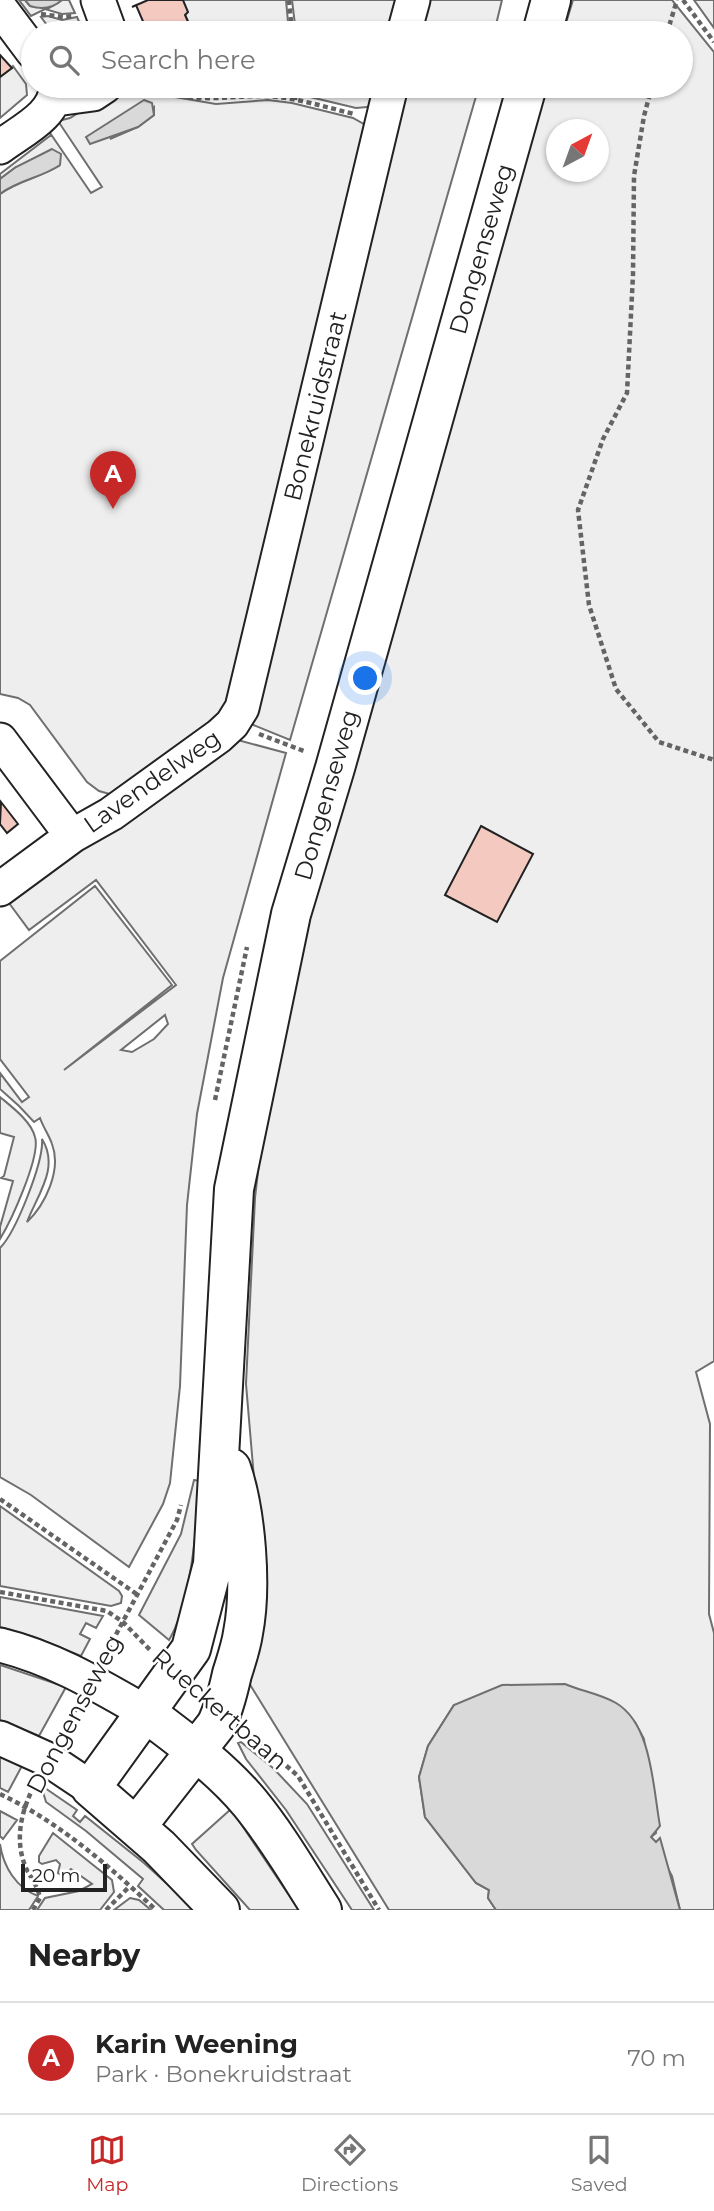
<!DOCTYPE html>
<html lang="en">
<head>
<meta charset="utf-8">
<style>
  body { margin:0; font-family:Montserrat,sans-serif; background:#f2f2f2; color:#222 }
  .compass { position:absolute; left:546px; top:119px; width:63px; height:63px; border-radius:50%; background:#fff; box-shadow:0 2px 5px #0004; rotate:41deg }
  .scale { position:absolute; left:21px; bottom:18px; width:86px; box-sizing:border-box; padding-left:7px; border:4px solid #222; border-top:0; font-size:19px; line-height:24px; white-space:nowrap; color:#222; -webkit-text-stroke:5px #fff; paint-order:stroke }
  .you { position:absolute; left:366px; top:679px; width:24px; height:24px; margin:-18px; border:5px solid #fff; border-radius:50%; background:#1a73e8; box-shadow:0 0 0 10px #1a73e833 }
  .badge { display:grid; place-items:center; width:46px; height:46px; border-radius:50%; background:#c62828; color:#fff; font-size:23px; font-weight:700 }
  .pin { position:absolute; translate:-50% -58px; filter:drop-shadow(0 2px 4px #0008) }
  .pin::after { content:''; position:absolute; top:37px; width:24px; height:21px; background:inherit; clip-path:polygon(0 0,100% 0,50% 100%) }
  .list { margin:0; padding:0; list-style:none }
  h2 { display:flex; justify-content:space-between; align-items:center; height:91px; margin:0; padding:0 28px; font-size:30px }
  h2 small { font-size:23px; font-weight:400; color:#767676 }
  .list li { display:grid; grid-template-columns:46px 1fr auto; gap:21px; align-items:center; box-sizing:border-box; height:112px; padding:0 28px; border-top:2px solid #e0e0e0 }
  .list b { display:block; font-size:26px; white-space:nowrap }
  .list p { margin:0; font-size:23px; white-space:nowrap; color:#767676 }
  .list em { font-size:23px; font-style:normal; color:#767676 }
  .icon { flex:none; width:38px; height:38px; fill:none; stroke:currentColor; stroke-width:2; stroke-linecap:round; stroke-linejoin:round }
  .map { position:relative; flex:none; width:714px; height:1910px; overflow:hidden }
  .search { position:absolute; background:#fff; box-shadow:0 2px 5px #0004; left:21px; right:21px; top:21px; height:77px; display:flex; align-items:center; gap:18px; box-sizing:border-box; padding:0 24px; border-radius:38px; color:#767676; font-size:26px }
  .sheet { height:203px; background:#fff }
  nav { display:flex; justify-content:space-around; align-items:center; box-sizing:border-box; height:98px; border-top:2px solid #e0e0e0; background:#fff; font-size:19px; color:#767676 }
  nav a { display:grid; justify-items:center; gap:4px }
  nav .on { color:#c62828 }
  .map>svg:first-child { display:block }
  .green { fill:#eee; stroke:#6f6f6f; stroke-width:2; fill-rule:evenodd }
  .water { fill:#d9d9d9; stroke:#6f6f6f; stroke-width:2 }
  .building { fill:#f3c9c0; stroke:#222; stroke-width:2 }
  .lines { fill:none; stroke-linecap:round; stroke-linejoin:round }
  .minor-casing { stroke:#222; stroke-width:37 }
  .major-casing { stroke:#222; stroke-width:42 }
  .path { stroke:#646464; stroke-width:4.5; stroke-dasharray:5 3.5; stroke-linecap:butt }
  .minor { stroke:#fff; stroke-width:33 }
  .major { stroke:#fff; stroke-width:38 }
  .labels { text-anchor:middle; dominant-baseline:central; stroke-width:5; stroke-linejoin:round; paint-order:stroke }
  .street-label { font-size:24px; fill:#222; stroke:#fff }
</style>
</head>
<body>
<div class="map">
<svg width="714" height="1910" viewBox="0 0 714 1910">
  <rect width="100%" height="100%" fill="#fff"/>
  <path class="green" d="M 19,0 L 25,0 L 30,6 L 49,8 L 62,0 L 69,0 L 75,13 L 62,14 L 45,9 L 31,16 Z
    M 179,0 L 286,0 L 289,33 L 193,33 L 189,26 L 192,23 L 189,24 Z
    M 292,0 L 403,0 L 395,33 L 296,33 Z
    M 421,0 L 502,0 L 494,33 L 413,33 Z
    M 573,0 L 672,0 L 714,52 L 714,1361 L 696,1372 L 710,1424 L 709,1614 L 714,1633 L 714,1910 L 680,1910 L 672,1876 L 651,1837 L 656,1833 L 644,1739 L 635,1722 L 615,1703 L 589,1693 L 454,1705 L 428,1746 L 419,1777 L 425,1817 L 476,1883 L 489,1890 L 488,1898 L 496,1910 L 389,1910 L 249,1683 L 260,1549 L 246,1384 L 255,1198 L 272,1049 L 431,473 L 547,86 L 681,86 L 681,33 L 563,33 ZM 556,130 L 598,130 L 598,172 L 556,172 Z
    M 694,0 L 714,0 L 714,28 Z
    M 48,16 L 62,20 L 77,17 L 84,33 L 53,33 L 41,17 Z
    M 13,66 L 26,84 L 27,95 L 0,118 L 0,77 Z
    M 121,86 L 152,86 L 169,96 L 216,104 L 268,100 L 292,103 L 353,118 L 369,127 L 228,709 L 113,795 L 99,791 L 87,782 L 30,705 L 18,698 L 0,694 L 0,194 C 17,181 38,178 57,167 L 16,167 L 0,179 L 0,174 L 51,135 L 46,127 L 91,193 L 102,187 L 58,121 L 70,118 ZM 154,107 L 154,115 L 138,127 L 110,139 Z
    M 164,86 L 290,86 L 284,90 C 244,93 202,99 164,86 Z
    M 300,86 L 383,86 L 378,106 L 356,108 L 306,96 L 301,93 Z
    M 401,86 L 479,86 L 290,740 L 251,724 Z
    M 234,739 L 286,753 L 223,978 L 197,1114 L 187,1205 L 180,1386 L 170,1483 L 163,1504 L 129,1567 L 31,1495 L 0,1477 L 0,1248 C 16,1232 44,1161 42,1139 C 60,1168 37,1195 27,1222 C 45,1205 62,1170 52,1144 C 49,1135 43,1127 40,1118 L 34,1122 L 19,1106 L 0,1089 L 0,1073 L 22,1102 L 29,1097 L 0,1059 L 0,961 L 95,886 L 172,985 L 64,1070 L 176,985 L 96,880 L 29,930 L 9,903 L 224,741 ZM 165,1015 L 168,1024 L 154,1039 L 132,1052 L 121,1050 Z
    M 0,1097 C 12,1107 31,1121 35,1137 C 41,1156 11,1221 0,1239 L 0,1227 L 13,1181 L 1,1178 L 4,1176 L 14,1137 L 0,1133 Z
    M 194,1480 L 201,1481 C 196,1525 192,1602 169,1640 L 139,1615 L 181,1534 Z
    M 0,1506 L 119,1591 L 122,1596 L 121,1603 L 111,1606 L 0,1586 Z
    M 0,1597 L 103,1616 L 96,1628 L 86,1623 L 80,1634 L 90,1639 L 81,1656 L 34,1637 L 0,1627 Z
    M 0,1665 L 66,1687 L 39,1736 L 0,1720 Z
    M 241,1742 L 273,1768 L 307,1804 L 374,1910 L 352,1910 L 286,1810 L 246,1759 L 238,1743 Z
    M 0,1754 L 23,1764 L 8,1792 L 0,1788 Z
    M 45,1788 L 77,1810 L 73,1816 L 80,1822 L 85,1816 L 144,1863 L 196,1910 L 164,1910 L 138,1886 L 143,1879 L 86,1831 L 46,1802 L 43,1792 Z
    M 231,1809 L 299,1910 L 250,1910 L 196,1850 L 192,1844 Z
    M 0,1811 L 17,1820 L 3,1839 L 0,1836 Z
    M 53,1833 L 112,1880 L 114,1892 L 100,1910 L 37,1910 L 45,1898 L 79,1891 L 92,1884 L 71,1869 L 66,1874 L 61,1875 L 58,1873 L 60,1864 L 56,1860 L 42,1864 L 39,1862 L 39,1856 Z
    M 0,1844 C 3,1866 16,1888 38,1896 L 29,1910 L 0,1910 Z
    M 130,1898 L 139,1900 L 151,1910 L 114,1910 Z"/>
  <path class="water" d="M 25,0 L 62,0 C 52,9 42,10 30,6 Z
    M 144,100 L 152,103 L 154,115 L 138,127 L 90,144 L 86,137 Z
    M 52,149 L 61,154 L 60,165 C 41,178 18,180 0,194 L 0,179 L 16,167 Z
    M 565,1684 C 581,1691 601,1694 616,1703 C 652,1724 653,1788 660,1826 L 651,1837 L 656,1842 L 660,1838 L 680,1910 L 496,1910 L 488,1898 L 489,1890 L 476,1883 L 425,1817 L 419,1777 L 428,1746 L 454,1705 L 502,1685 Z"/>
  <path class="building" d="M 148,0 L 183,0 L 188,12 L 185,15 L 189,24 L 192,23 L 197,33 L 148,33 L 136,5 L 132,7 Z
    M 0,55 L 12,68 L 0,77 Z
    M 1,802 L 18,824 L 7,833 L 0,824 Z
    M 481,826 L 533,854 L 497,922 L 445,895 Z"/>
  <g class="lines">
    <g class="minor-casing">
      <path id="minor" d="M 98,0 L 110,33
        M 0,8 L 33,52
        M 404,33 L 413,0
        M 56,99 L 93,94 L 105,86
        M 0,147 C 21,131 57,115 56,86
        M 0,740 L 72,836
        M 0,889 L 72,836 L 111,814 L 219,736 L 232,724 L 242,708 L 391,86
        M 0,1645 C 53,1658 98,1685 145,1712
        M 0,1738 L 49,1760 L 91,1788"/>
    </g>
    <g class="major-casing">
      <path id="major" d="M 542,33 L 551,0
        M 145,1712 C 182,1740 220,1767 250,1803 C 277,1836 299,1874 322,1910
        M 136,1827 L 216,1725 C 224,1709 228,1692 232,1674 C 236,1661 241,1647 243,1633 C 252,1587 246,1512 231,1468
        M 220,1910 L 159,1847 L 91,1788 L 191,1649 L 213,1564 L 234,1189 L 291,914 L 335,768 L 527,86"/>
    </g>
    <path class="path" d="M 289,0 L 292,33
      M 683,0 L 714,42
      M 41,14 L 63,17 L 73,16
      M 667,33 L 677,0
      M 156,86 C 191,106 230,95 268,96 C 297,98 325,107 354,114
      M 652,86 L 644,116 L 634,176 L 633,275 L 627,393 L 603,439 L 578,510 L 589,605 L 616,689 L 659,742 L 714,760
      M 295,100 L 296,86
      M 259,734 L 304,751
      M 215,1100 L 247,947
      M 0,1499 L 138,1595
      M 0,1592 L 107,1611 L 123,1622 L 150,1650
      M 104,1657 L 177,1520 L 181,1505
      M 248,1732 L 298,1776 L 379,1910
      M 63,1734 L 77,1707
      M 0,1794 C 59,1822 109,1866 156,1910
      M 33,1910 L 40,1898 C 38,1887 31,1878 26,1868 C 14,1840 21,1811 35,1784
      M 106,1910 L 130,1886"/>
    <use href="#minor" class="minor"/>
    <use href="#major" class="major"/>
  </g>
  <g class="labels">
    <g class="street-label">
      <text transform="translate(481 249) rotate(-74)">Dongenseweg</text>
      <text transform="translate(315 406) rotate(-76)">Bonekruidstraat</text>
      <text transform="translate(152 781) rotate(-35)">Lavendelweg</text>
      <text transform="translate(326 795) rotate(-74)">Dongenseweg</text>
      <text transform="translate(220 1709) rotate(41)">Rueckertbaan</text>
      <text transform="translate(74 1714) rotate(-62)">Dongenseweg</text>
    </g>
  </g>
</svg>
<svg class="compass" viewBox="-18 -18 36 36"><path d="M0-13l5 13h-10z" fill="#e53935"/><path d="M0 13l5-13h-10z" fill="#767676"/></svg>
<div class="scale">20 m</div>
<div class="you"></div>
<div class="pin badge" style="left:113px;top:509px">A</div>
<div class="search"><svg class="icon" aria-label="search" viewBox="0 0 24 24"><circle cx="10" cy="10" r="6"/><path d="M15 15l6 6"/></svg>Search here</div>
</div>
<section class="sheet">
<h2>Nearby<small></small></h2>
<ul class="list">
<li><span class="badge">A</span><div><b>Karin Weening</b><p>Park · Bonekruidstraat</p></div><em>70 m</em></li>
</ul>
</section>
<nav>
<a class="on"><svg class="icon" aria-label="map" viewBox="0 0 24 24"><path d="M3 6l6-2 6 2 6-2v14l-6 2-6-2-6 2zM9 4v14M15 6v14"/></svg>Map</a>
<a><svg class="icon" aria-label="directions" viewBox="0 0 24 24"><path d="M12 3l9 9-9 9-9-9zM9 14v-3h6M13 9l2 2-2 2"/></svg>Directions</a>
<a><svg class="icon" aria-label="saved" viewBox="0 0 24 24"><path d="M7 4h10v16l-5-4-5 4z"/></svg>Saved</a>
</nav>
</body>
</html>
